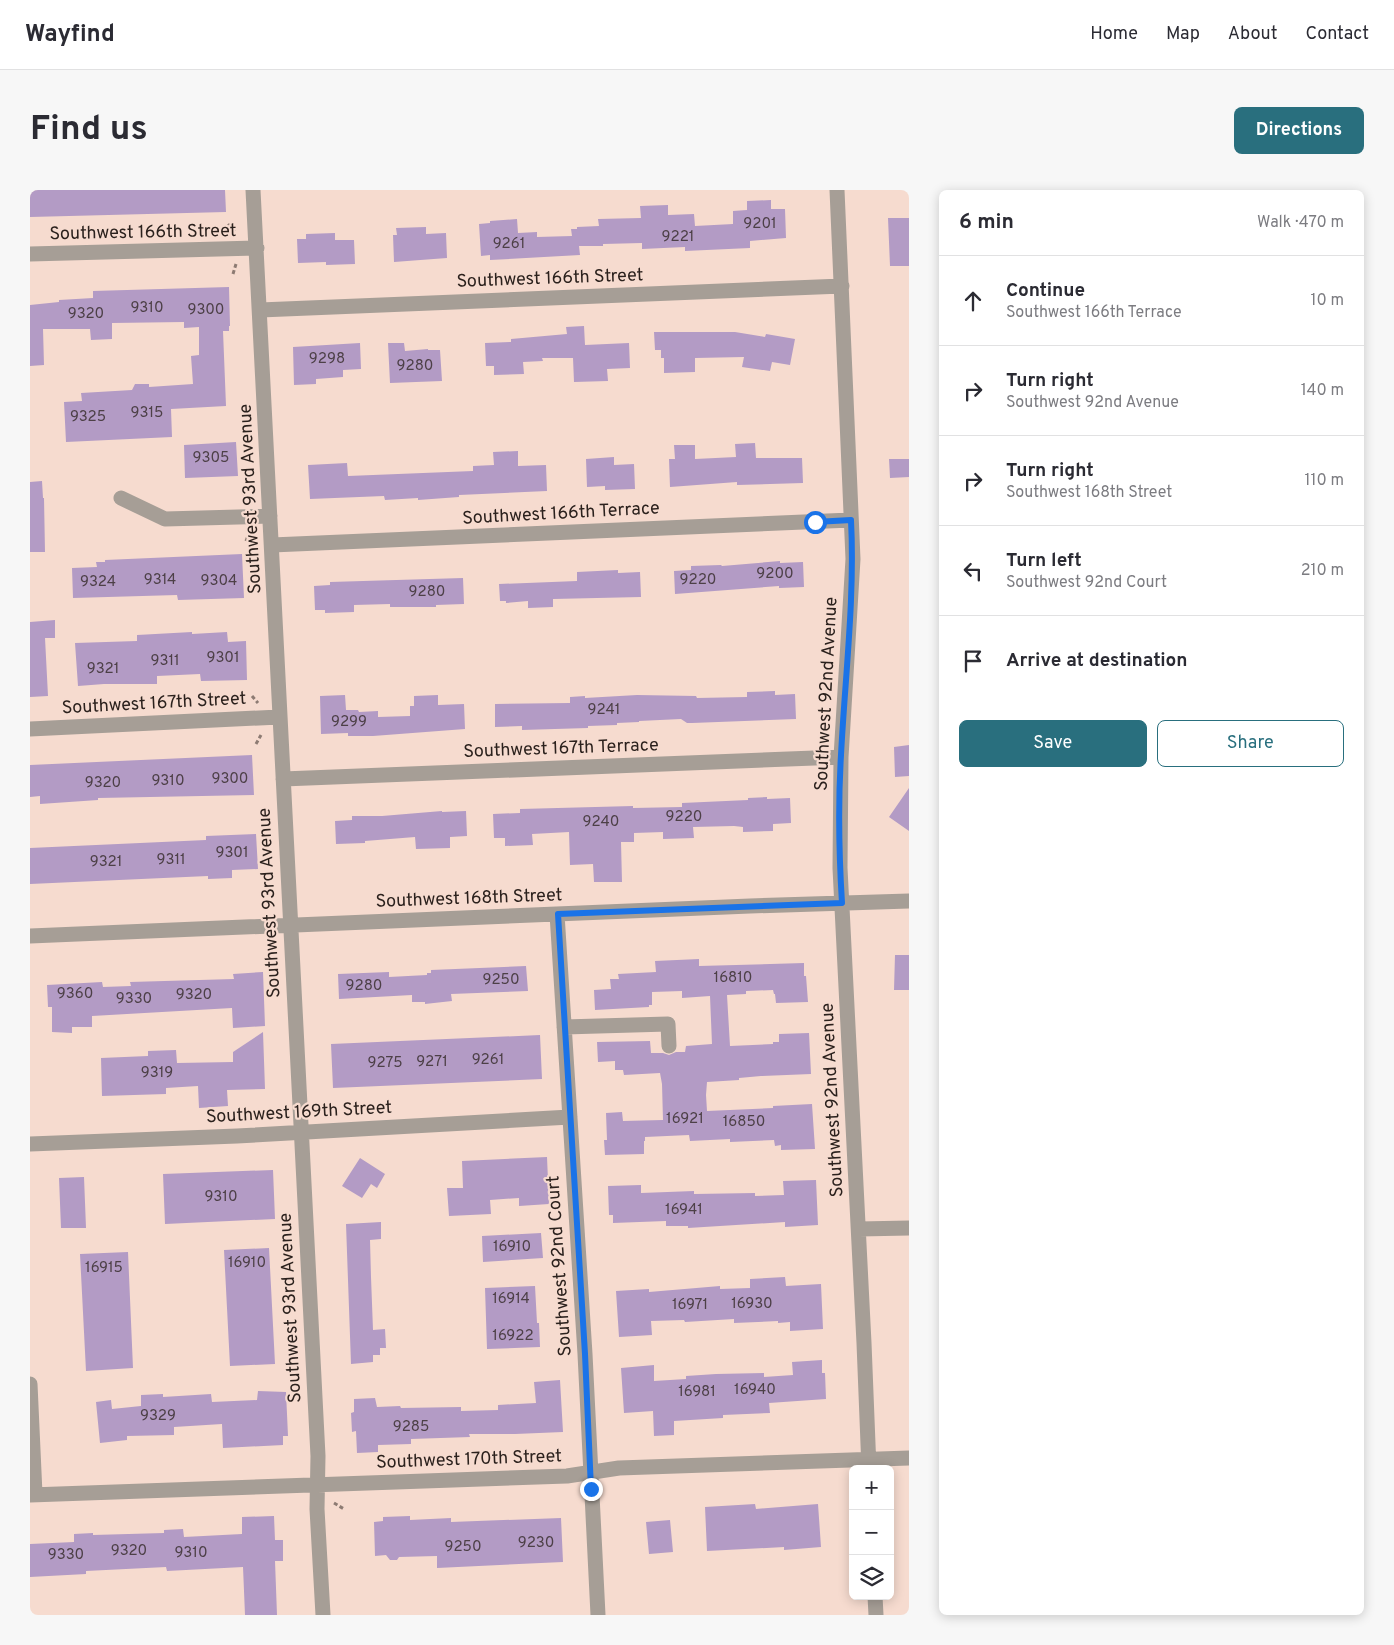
<!DOCTYPE html>
<html lang="en">
<head>
<meta charset="utf-8">
<style>
  body { margin:0; font-family:Overpass,sans-serif; background:#f7f7f7; color:#2b2b33 }
  .controls { position:absolute; right:15px; bottom:15px; display:grid; overflow:hidden; border-radius:8px; box-shadow:0 2px 12px #0003 }
  .controls button { width:45px; height:45px; display:grid; place-items:center; padding:0; border:0; border-bottom:1px solid #e1e1e2; background:#fff; color:#2b2b33; font:25px sans-serif }
  .stop { position:absolute; width:15px; height:15px; margin:-11px; border:4px solid #1a73e8; border-radius:50%; background:#fff }
  .stop.end { background:#1a73e8; border-color:#fff; box-shadow:0 1px 5px #0008 }
  .list { margin:0; padding:0; list-style:none }
  h2 { display:flex; justify-content:space-between; align-items:center; height:65px; margin:0; padding:0 20px; font-size:21px }
  h2 small { font-size:16px; font-weight:400; color:#7c7c81 }
  .list li { display:grid; grid-template-columns:32px 1fr auto; gap:15px; align-items:center; box-sizing:border-box; height:90px; padding:0 20px; border-top:1px solid #e1e1e2 }
  .list b { display:block; font-size:19px; white-space:nowrap }
  .list p { margin:0; font-size:16px; white-space:nowrap; color:#7c7c81 }
  .list em { font-size:16px; font-style:normal; color:#7c7c81 }
  .actions { display:flex; gap:10px; padding:15px 20px }
  .actions a { flex:1; padding:11px 0; border:1px solid #296f7e; border-radius:8px; text-align:center; font-size:18px; color:#296f7e }
  .actions .main { background:#296f7e; color:#fff }
  .icon { flex:none; width:28px; height:28px; fill:none; stroke:currentColor; stroke-width:2; stroke-linecap:round; stroke-linejoin:round }
  .map { position:relative; flex:none; width:879px; height:1425px; overflow:hidden; border-radius:8px }
  header { display:flex; align-items:center; gap:30px; box-sizing:border-box; height:70px; padding:0 25px; background:#fff; border-bottom:1px solid #e1e1e2 }
  header strong { font-size:24px }
  nav { display:flex; gap:28px; margin-inline-start:auto; font-size:18px }
  .intro { display:flex; align-items:center; justify-content:space-between; box-sizing:border-box; height:120px; padding:0 30px }
  h1 { margin:0; font-size:35px }
  .button { padding:12px 22px; border-radius:8px; background:#296f7e; color:#fff; font-size:18px; font-weight:700 }
  main { display:flex; gap:30px; padding:0 30px }
  aside { flex:1; background:#fff; border-radius:8px; box-shadow:0 2px 12px #0003 }
  .map>svg:first-child { display:block }
  .building { fill:#b39bc5 }
  .lines { fill:none; stroke-linecap:round; stroke-linejoin:round }
  .path { stroke:#8d7b73; stroke-width:3; stroke-dasharray:4 2.5; stroke-linecap:butt }
  .minor { stroke:#a69e96; stroke-width:15 }
  .route { stroke:#1a73e8; stroke-width:6 }
  .labels { text-anchor:middle; dominant-baseline:central; stroke-width:4.5; stroke-linejoin:round; paint-order:stroke }
  .number-label { font-size:15px; fill:#4d4047 }
  .street-label { font-size:18px; fill:#2b211d; stroke:#f6dbcf }
</style>
</head>
<body>
<header>
<strong>Wayfind</strong>
<nav><a>Home</a><a>Map</a><a>About</a><a>Contact</a></nav>
</header>
<div class="intro"><h1>Find us</h1><a class="button">Directions</a></div>
<main>
<div class="map">
<svg width="879" height="1425" viewBox="0 0 879 1425">
  <rect width="100%" height="100%" fill="#f6dbcf"/>
  <path class="building" d="M 0,0 L 195,0 L 196,22 L 0,27 Z
    M 741,10 L 741,19 L 755,19 L 756,48 L 720,51 L 720,58 L 655,61 L 655,57 L 612,59 L 612,53 L 573,54 L 573,56 L 549,56 L 550,65 L 460,70 L 460,65 L 451,66 L 449,34 L 460,33 L 460,31 L 487,29 L 488,43 L 507,42 L 507,47 L 542,46 L 541,39 L 547,39 L 547,37 L 569,36 L 568,29 L 611,28 L 610,16 L 638,15 L 638,25 L 664,24 L 665,36 L 703,34 L 703,21 L 717,20 L 717,11 Z
    M 858,28 L 879,28 L 879,76 L 860,76 Z
    M 396,37 L 396,44 L 416,43 L 417,68 L 364,72 L 363,45 L 367,45 L 366,38 Z
    M 305,43 L 305,50 L 324,50 L 325,74 L 296,75 L 296,72 L 268,73 L 267,49 L 276,49 L 276,44 Z
    M 199,97 L 200,136 L 199,136 L 199,141 L 193,141 L 196,216 L 141,219 L 142,247 L 36,252 L 34,212 L 52,211 L 51,203 L 102,200 L 105,194 L 119,194 L 119,197 L 163,194 L 161,166 L 169,165 L 169,137 L 154,138 L 154,132 L 82,133 L 82,149 L 61,150 L 60,139 L 13,139 L 14,175 L 0,176 L 0,115 L 29,112 L 29,110 L 63,108 L 63,101 Z
    M 554,136 L 555,155 L 599,153 L 600,178 L 577,179 L 578,191 L 544,192 L 543,168 L 512,168 L 513,171 L 493,172 L 494,184 L 464,185 L 464,176 L 456,176 L 455,153 L 481,152 L 481,149 L 537,144 L 536,137 Z
    M 624,142 L 705,142 L 735,147 L 736,144 L 765,149 L 760,175 L 742,172 L 740,181 L 712,177 L 714,167 L 665,168 L 665,182 L 634,183 L 634,168 L 631,168 L 631,160 L 625,160 Z
    M 330,153 L 331,179 L 313,180 L 313,187 L 286,189 L 286,194 L 264,195 L 263,157 Z
    M 358,153 L 374,153 L 375,161 L 398,159 L 398,160 L 410,160 L 412,191 L 360,193 Z
    M 206,252 L 208,286 L 155,288 L 154,255 Z
    M 725,253 L 726,268 L 772,268 L 773,293 L 707,295 L 707,292 L 640,297 L 639,269 L 645,269 L 644,255 L 665,255 L 665,269 L 706,267 L 705,254 Z
    M 488,261 L 488,276 L 516,275 L 517,301 L 429,305 L 429,307 L 388,310 L 388,308 L 355,310 L 354,306 L 280,309 L 278,275 L 317,273 L 318,286 L 443,281 L 443,276 L 464,275 L 463,262 Z
    M 584,267 L 584,275 L 604,274 L 605,299 L 575,300 L 575,296 L 557,297 L 556,269 Z
    M 859,269 L 879,269 L 879,287 L 860,288 Z
    M 12,291 L 13,308 L 14,308 L 15,362 L 0,362 L 0,292 Z
    M 212,364 L 214,408 L 148,410 L 147,405 L 43,408 L 42,378 L 67,377 L 66,372 L 75,372 L 75,370 Z
    M 750,371 L 750,373 L 773,372 L 774,397 L 749,398 L 749,396 L 645,404 L 644,381 L 661,380 L 661,376 L 691,375 L 692,376 Z
    M 588,380 L 588,383 L 610,382 L 611,407 L 523,409 L 523,417 L 498,418 L 498,411 L 476,413 L 476,411 L 470,411 L 469,394 L 547,391 L 547,382 Z
    M 433,388 L 434,414 L 406,415 L 406,417 L 360,417 L 360,414 L 324,415 L 324,422 L 295,423 L 295,420 L 285,420 L 284,396 L 300,395 L 300,392 Z
    M 25,430 L 25,448 L 15,448 L 18,506 L 0,507 L 0,432 Z
    M 162,442 L 162,444 L 197,442 L 198,452 L 216,451 L 217,490 L 171,491 L 170,484 L 127,486 L 127,494 L 74,494 L 48,496 L 45,453 L 107,451 L 107,445 Z
    M 745,501 L 745,505 L 765,504 L 766,529 L 662,533 L 657,533 L 651,529 L 609,531 L 609,532 L 587,533 L 587,535 L 558,536 L 558,538 L 492,540 L 492,536 L 465,537 L 465,514 L 540,513 L 540,507 L 555,506 L 555,508 L 607,505 L 666,506 L 667,508 L 717,507 L 717,502 Z
    M 315,505 L 316,520 L 328,520 L 329,522 L 348,521 L 348,527 L 380,526 L 380,516 L 384,516 L 384,506 L 408,505 L 408,515 L 434,514 L 435,539 L 343,546 L 318,546 L 318,543 L 291,544 L 290,506 Z
    M 879,555 L 879,586 L 865,587 L 864,557 Z
    M 222,565 L 224,605 L 68,608 L 68,610 L 10,614 L 10,606 L 0,607 L 0,575 Z
    M 879,598 L 879,641 L 859,627 Z
    M 737,607 L 737,609 L 760,608 L 761,633 L 743,634 L 743,641 L 713,642 L 713,637 L 704,636 L 663,637 L 664,648 L 633,649 L 633,642 L 604,643 L 604,652 L 591,652 L 592,692 L 564,692 L 563,674 L 540,675 L 539,642 L 502,644 L 503,655 L 475,656 L 475,648 L 464,648 L 463,624 L 490,623 L 490,619 L 603,616 L 603,618 L 652,617 L 652,613 L 718,610 L 718,608 Z
    M 412,621 L 412,622 L 436,621 L 437,646 L 420,647 L 420,658 L 386,659 L 385,647 L 335,651 L 335,653 L 306,654 L 305,631 L 322,630 L 322,626 L 352,626 Z
    M 226,644 L 228,679 L 202,680 L 202,688 L 178,689 L 178,686 L 0,694 L 0,658 L 176,650 L 176,646 Z
    M 865,765 L 879,765 L 879,800 L 864,800 Z
    M 669,769 L 669,776 L 774,773 L 774,786 L 776,786 L 778,812 L 746,813 L 745,804 L 744,804 L 743,800 L 716,801 L 716,804 L 697,805 L 700,856 L 743,854 L 743,852 L 749,852 L 749,844 L 779,843 L 781,884 L 731,886 L 709,888 L 709,890 L 677,892 L 676,905 L 677,921 L 743,918 L 743,916 L 782,914 L 785,959 L 751,960 L 751,955 L 745,956 L 744,950 L 700,952 L 700,949 L 660,951 L 659,945 L 615,947 L 615,951 L 614,951 L 614,964 L 575,965 L 574,950 L 577,950 L 576,923 L 592,922 L 593,931 L 633,930 L 632,894 L 630,883 L 594,885 L 593,880 L 585,880 L 585,871 L 568,872 L 567,852 L 620,851 L 621,863 L 633,863 L 639,865 L 646,862 L 655,862 L 656,856 L 682,854 L 680,806 L 652,808 L 652,801 L 622,802 L 622,815 L 619,815 L 619,817 L 565,820 L 564,800 L 581,799 L 580,789 L 589,789 L 588,784 L 626,782 L 625,771 Z
    M 496,776 L 498,801 L 421,804 L 422,811 L 395,814 L 395,812 L 382,812 L 382,805 L 309,809 L 308,784 L 359,782 L 359,787 L 397,785 L 397,783 L 401,783 L 401,780 Z
    M 233,782 L 235,836 L 203,838 L 202,818 L 62,826 L 62,837 L 42,837 L 42,843 L 22,842 L 22,817 L 18,817 L 17,795 L 72,792 L 73,797 L 101,796 L 100,792 L 204,789 L 203,784 Z
    M 233,842 L 235,899 L 197,900 L 198,916 L 169,918 L 168,896 L 136,898 L 136,904 L 72,906 L 71,868 L 118,866 L 118,861 L 146,860 L 147,873 L 203,872 L 203,862 Z
    M 510,845 L 512,889 L 303,898 L 301,854 Z
    M 517,967 L 519,1014 L 489,1016 L 489,1008 L 460,1010 L 461,1024 L 419,1026 L 417,998 L 433,998 L 432,971 Z
    M 330,968 L 355,984 L 347,998 L 341,994 L 332,1008 L 312,996 Z
    M 243,980 L 245,1029 L 135,1034 L 133,984 Z
    M 54,987 L 56,1038 L 31,1038 L 29,988 Z
    M 786,990 L 788,1035 L 755,1037 L 755,1032 L 658,1038 L 658,1036 L 636,1036 L 636,1031 L 583,1033 L 583,1025 L 579,1025 L 578,996 L 611,995 L 611,1003 L 664,1001 L 664,1004 L 725,1003 L 725,1006 L 754,1005 L 753,991 Z
    M 351,1032 L 351,1049 L 340,1050 L 341,1087 L 343,1140 L 355,1139 L 356,1158 L 350,1158 L 350,1165 L 343,1165 L 343,1172 L 321,1174 L 316,1034 Z
    M 511,1043 L 513,1068 L 453,1072 L 452,1046 Z
    M 239,1058 L 245,1174 L 200,1176 L 194,1060 Z
    M 98,1062 L 103,1178 L 56,1181 L 50,1064 Z
    M 755,1087 L 756,1096 L 791,1094 L 793,1139 L 760,1141 L 760,1132 L 748,1133 L 748,1131 L 704,1133 L 704,1129 L 655,1132 L 654,1130 L 621,1131 L 622,1145 L 589,1147 L 586,1101 L 619,1099 L 619,1102 L 690,1096 L 690,1099 L 720,1098 L 720,1089 Z
    M 505,1096 L 507,1133 L 509,1133 L 510,1157 L 457,1159 L 455,1098 Z
    M 792,1170 L 792,1183 L 795,1183 L 796,1209 L 739,1213 L 740,1223 L 693,1225 L 693,1228 L 644,1231 L 644,1245 L 624,1246 L 623,1221 L 594,1223 L 591,1178 L 624,1175 L 624,1191 L 656,1189 L 656,1186 L 686,1184 L 734,1183 L 734,1187 L 763,1185 L 762,1172 Z
    M 530,1190 L 533,1242 L 485,1244 L 439,1244 L 440,1247 L 381,1249 L 381,1254 L 348,1255 L 348,1262 L 327,1263 L 326,1241 L 322,1242 L 321,1223 L 324,1222 L 324,1209 L 345,1208 L 347,1217 L 370,1216 L 371,1218 L 431,1217 L 431,1221 L 468,1220 L 468,1215 L 506,1213 L 504,1192 Z
    M 228,1201 L 256,1202 L 258,1246 L 253,1246 L 253,1255 L 193,1258 L 192,1234 L 144,1237 L 144,1245 L 97,1246 L 97,1250 L 70,1253 L 66,1212 L 81,1210 L 82,1219 L 111,1216 L 111,1205 L 133,1204 L 133,1207 L 181,1204 L 182,1212 L 227,1210 Z
    M 725,1314 L 726,1319 L 788,1314 L 791,1357 L 754,1360 L 754,1357 L 677,1361 L 675,1317 Z
    M 244,1326 L 245,1350 L 253,1350 L 253,1371 L 245,1371 L 247,1425 L 215,1425 L 213,1377 L 137,1381 L 136,1377 L 56,1381 L 56,1384 L 0,1387 L 0,1354 L 44,1352 L 44,1344 L 63,1343 L 63,1345 L 134,1343 L 134,1340 L 153,1339 L 154,1347 L 212,1344 L 212,1327 Z
    M 380,1326 L 380,1330 L 421,1328 L 421,1332 L 531,1328 L 533,1372 L 407,1378 L 407,1366 L 369,1367 L 367,1370 L 360,1370 L 356,1365 L 345,1366 L 344,1332 L 353,1331 L 353,1327 Z
    M 640,1330 L 643,1362 L 619,1364 L 616,1332 Z"/>
  <g class="lines">
    <path class="path" d="M 198,34 L 205,41
      M 203,84 L 206,74
      M 212,302 L 218,308
      M 216,351 L 219,343
      M 222,506 L 228,513
      M 226,554 L 231,545
      M 304,1313 L 314,1319"/>
    <path class="minor" d="M 223,0 L 288,1266 L 287,1319 L 293,1425
      M 807,0 L 823,369 L 811,567 L 810,678 L 834,1153 L 839,1279
      M 0,64 L 227,58
      M 230,120 L 812,96
      M 91,308 L 135,329 L 240,326
      M 242,355 L 821,330
      M 0,539 L 249,527
      M 253,589 L 811,567
      M 527,724 L 555,1164 L 568,1425
      M 0,746 L 720,716 L 879,711
      M 534,837 L 638,834 L 639,856
      M 0,954 L 207,946 L 540,927
      M 829,1039 L 879,1038
      M 0,1194 L 5,1304
      M 0,1305 L 537,1286 L 589,1278 L 879,1268
      M 845,1406 L 846,1425"/>
  </g>
  <g class="lines">
    <path class="route" d="M 561,1299 L 555,1164 L 528,724 L 812,713 C 809,665 808,614 811,565 C 815,487 825,408 821,330 L 785,332"/>
  </g>
  <g class="labels">
    <g class="number-label">
      <text x="730" y="34">9201</text>
      <text x="648" y="47">9221</text>
      <text x="479" y="54">9261</text>
      <text x="117" y="118">9310</text>
      <text x="176" y="120">9300</text>
      <text x="56" y="124">9320</text>
      <text x="297" y="169">9298</text>
      <text x="385" y="176">9280</text>
      <text x="117" y="223">9315</text>
      <text x="58" y="227">9325</text>
      <text x="181" y="268">9305</text>
      <text x="745" y="384">9200</text>
      <text x="130" y="390">9314</text>
      <text x="668" y="390">9220</text>
      <text x="189" y="391">9304</text>
      <text x="68" y="392">9324</text>
      <text x="397" y="402">9280</text>
      <text x="193" y="468">9301</text>
      <text x="135" y="471">9311</text>
      <text x="73" y="479">9321</text>
      <text x="574" y="520">9241</text>
      <text x="319" y="532">9299</text>
      <text x="200" y="589">9300</text>
      <text x="138" y="591">9310</text>
      <text x="73" y="593">9320</text>
      <text x="654" y="627">9220</text>
      <text x="571" y="632">9240</text>
      <text x="202" y="663">9301</text>
      <text x="141" y="670">9311</text>
      <text x="76" y="672">9321</text>
      <text x="703" y="788">16810</text>
      <text x="471" y="790">9250</text>
      <text x="334" y="796">9280</text>
      <text x="45" y="804">9360</text>
      <text x="164" y="805">9320</text>
      <text x="104" y="809">9330</text>
      <text x="458" y="870">9261</text>
      <text x="402" y="872">9271</text>
      <text x="355" y="873">9275</text>
      <text x="127" y="883">9319</text>
      <text x="655" y="929">16921</text>
      <text x="714" y="932">16850</text>
      <text x="191" y="1007">9310</text>
      <text x="654" y="1020">16941</text>
      <text x="482" y="1057">16910</text>
      <text x="217" y="1073">16910</text>
      <text x="74" y="1078">16915</text>
      <text x="481" y="1109">16914</text>
      <text x="722" y="1114">16930</text>
      <text x="660" y="1115">16971</text>
      <text x="483" y="1146">16922</text>
      <text x="725" y="1200">16940</text>
      <text x="667" y="1202">16981</text>
      <text x="128" y="1226">9329</text>
      <text x="381" y="1237">9285</text>
      <text x="506" y="1353">9230</text>
      <text x="433" y="1357">9250</text>
      <text x="99" y="1361">9320</text>
      <text x="161" y="1363">9310</text>
      <text x="36" y="1365">9330</text>
    </g>
    <g class="street-label">
      <text transform="translate(113 43) rotate(-1)">Southwest 166th Street</text>
      <text transform="translate(520 89) rotate(-2)">Southwest 166th Street</text>
      <text transform="translate(221 309) rotate(-93)">Southwest 93rd Avenue</text>
      <text transform="translate(531 324) rotate(-3)">Southwest 166th Terrace</text>
      <text transform="translate(797 504) rotate(-87)">Southwest 92nd Avenue</text>
      <text transform="translate(124 514) rotate(-3)">Southwest 167th Street</text>
      <text transform="translate(531 559) rotate(-2)">Southwest 167th Terrace</text>
      <text transform="translate(439 709) rotate(-2)">Southwest 168th Street</text>
      <text transform="translate(240 713) rotate(-93)">Southwest 93rd Avenue</text>
      <text transform="translate(803 910) rotate(-93)">Southwest 92nd Avenue</text>
      <text transform="translate(269 923) rotate(-3)">Southwest 169th Street</text>
      <text transform="translate(530 1076) rotate(-94)">Southwest 92nd Court</text>
      <text transform="translate(261 1118) rotate(-93)">Southwest 93rd Avenue</text>
      <text transform="translate(439 1270) rotate(-2)">Southwest 170th Street</text>
    </g>
  </g>
</svg>
<div class="controls">
<button>+</button>
<button>−</button>
<button><svg class="icon" aria-label="layers" viewBox="0 0 24 24"><path d="M12 4l9 5-9 5-9-5zM3 14l9 5 9-5"/></svg></button>
</div>
<div class="stop" style="left:785px;top:332px"></div>
<div class="stop end" style="left:561px;top:1299px"></div>
</div>
<aside>
<h2>6 min<small>Walk · 470 m</small></h2>
<ul class="list">
<li><svg class="icon" aria-label="ahead" viewBox="0 0 24 24"><path d="M12 20V5M6 11l6-6 6 6"/></svg><div><b>Continue</b><p>Southwest 166th Terrace</p></div><em>10 m</em></li>
<li><svg class="icon" aria-label="right" viewBox="0 0 24 24"><path d="M7 20v-9h11M14 6l5 5-5 5"/></svg><div><b>Turn right</b><p>Southwest 92nd Avenue</p></div><em>140 m</em></li>
<li><svg class="icon" aria-label="right" viewBox="0 0 24 24"><path d="M7 20v-9h11M14 6l5 5-5 5"/></svg><div><b>Turn right</b><p>Southwest 168th Street</p></div><em>110 m</em></li>
<li><svg class="icon" aria-label="left" viewBox="0 0 24 24"><path d="M17 20v-9H6M10 6l-5 5 5 5"/></svg><div><b>Turn left</b><p>Southwest 92nd Court</p></div><em>210 m</em></li>
<li><svg class="icon" aria-label="arrive" viewBox="0 0 24 24"><path d="M6 21V4h12l-3 4 3 4H6"/></svg><div><b>Arrive at destination</b></div></li>
</ul>
<div class="actions"><a class="main">Save</a><a>Share</a></div>
</aside>
</main>
</body>
</html>
